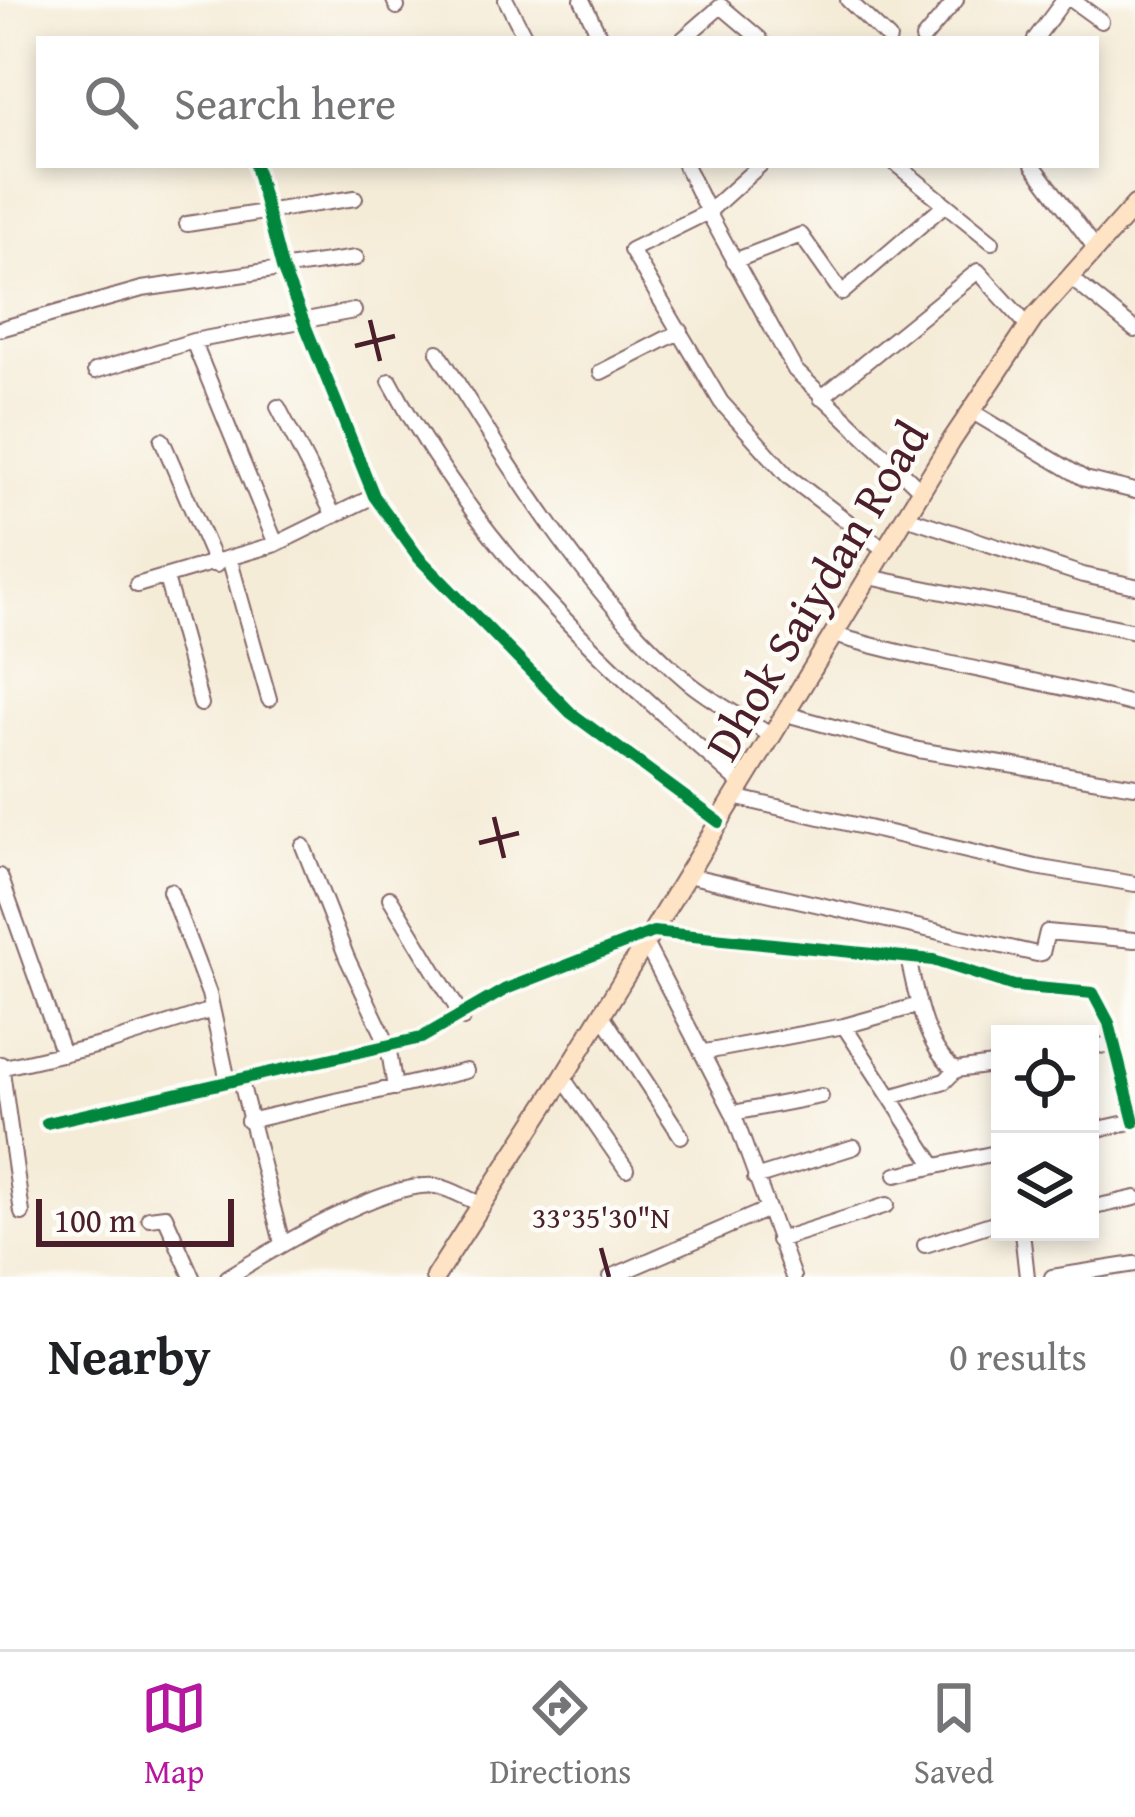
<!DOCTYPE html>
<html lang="en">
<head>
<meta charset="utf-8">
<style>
  body { margin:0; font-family:"Gentium Book Plus",serif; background:#f2f2f2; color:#202124 }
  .controls { position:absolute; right:36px; bottom:36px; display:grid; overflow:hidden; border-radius:0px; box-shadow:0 6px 18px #0003 }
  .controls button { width:108px; height:108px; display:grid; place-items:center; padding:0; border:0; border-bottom:3px solid #e0e0e0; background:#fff; color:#202124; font:60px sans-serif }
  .scale { position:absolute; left:36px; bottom:30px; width:198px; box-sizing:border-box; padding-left:12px; border:6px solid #4a1f2b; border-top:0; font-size:33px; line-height:42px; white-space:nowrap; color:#4a1f2b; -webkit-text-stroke:9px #fdfcf7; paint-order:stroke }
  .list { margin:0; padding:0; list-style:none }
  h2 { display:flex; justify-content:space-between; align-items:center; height:156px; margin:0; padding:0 48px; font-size:51px }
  h2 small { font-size:39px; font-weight:400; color:#757577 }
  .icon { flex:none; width:66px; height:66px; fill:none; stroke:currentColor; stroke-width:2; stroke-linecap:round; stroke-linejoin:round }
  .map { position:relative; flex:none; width:1135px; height:1277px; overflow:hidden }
  .search { position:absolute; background:#fff; box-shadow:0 6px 18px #0003; left:36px; right:36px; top:36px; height:132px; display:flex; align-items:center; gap:30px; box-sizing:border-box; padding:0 42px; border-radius:0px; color:#757577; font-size:45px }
  .sheet { height:372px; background:#fff }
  nav { display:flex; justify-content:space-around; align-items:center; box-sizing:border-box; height:168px; border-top:3px solid #e0e0e0; background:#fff; font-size:33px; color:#757577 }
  nav a { display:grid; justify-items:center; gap:6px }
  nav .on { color:#b5179e }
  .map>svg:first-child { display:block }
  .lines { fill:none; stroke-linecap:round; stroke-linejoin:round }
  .minor-casing { stroke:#866768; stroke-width:18 }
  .secondary-casing { stroke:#866768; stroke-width:22 }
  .minor { stroke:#fff; stroke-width:14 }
  .secondary { stroke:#fee4c5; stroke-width:18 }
  .cycleway-casing { stroke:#fdfcf7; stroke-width:20 }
  .cycleway { stroke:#00873e; stroke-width:12 }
  .ticks { fill:none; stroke:#4a1f2b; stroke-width:4.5 }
  .labels { text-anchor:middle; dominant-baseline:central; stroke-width:9; stroke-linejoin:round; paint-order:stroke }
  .street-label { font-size:48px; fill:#4a1f2b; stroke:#fdfcf7 }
  .ticks-label { font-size:30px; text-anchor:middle; fill:#4a1f2b; stroke:#fdfcf7; stroke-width:9; stroke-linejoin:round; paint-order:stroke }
</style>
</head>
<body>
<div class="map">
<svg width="1135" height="1277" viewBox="0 0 1135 1277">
  <rect width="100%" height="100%" fill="#fdfcf7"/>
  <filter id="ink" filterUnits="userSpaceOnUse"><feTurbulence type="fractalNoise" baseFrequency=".00833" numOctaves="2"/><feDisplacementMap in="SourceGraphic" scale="24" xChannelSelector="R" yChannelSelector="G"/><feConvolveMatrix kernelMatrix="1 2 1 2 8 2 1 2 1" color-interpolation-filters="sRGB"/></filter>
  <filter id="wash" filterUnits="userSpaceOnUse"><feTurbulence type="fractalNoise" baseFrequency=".004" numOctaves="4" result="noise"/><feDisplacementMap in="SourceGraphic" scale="48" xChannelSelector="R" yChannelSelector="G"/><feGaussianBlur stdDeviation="2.7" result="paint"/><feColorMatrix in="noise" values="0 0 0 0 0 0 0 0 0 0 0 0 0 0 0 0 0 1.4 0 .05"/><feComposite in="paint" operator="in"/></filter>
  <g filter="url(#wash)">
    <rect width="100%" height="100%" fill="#f5ecd8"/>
  </g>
  <g filter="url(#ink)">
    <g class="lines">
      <g class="minor-casing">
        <path id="minor" d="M 394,0 L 397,7
          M 506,0 L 526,39
          M 582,0 L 601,39
          M 848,0 L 889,39
          M 1072,0 L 1101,21
          M 683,39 L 721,6 L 760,39
          M 923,39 L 956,0
          M 1035,39 L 1064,0
          M 255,165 L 282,268 L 374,496 L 419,558 L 571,713 L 719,822
          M 685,165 L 708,212 L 631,250 L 721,402 L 789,477 L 885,550
          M 760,165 L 708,212 L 795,370 L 922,491
          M 897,165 L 992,242
          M 1033,165 L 1097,250
          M 187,224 L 355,198
          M 734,261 L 801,235 L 842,293 L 943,206
          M 1071,278 L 1135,330
          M 0,329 L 142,289 L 356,258
          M 193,341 L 276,544
          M 438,352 C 507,462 587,596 687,681 C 712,702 744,718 772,736
          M 95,371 L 193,341 L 354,311
          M 601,372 L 681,331
          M 390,381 C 483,554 597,657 742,785
          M 821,398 L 978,271 L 1029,327
          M 278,407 L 334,516
          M 971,411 L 1085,479 L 1135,491
          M 162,440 L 216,565
          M 906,517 L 1083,575 L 1135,586
          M 230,561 L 269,699
          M 869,577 L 1135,631
          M 166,578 L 201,704
          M 137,585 L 276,544 L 374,496
          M 834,635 C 933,664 1035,678 1135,705
          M 786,714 L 918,750 L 1135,786
          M 734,797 L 1036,867 L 1135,884
          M 303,846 L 347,958 L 388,1045 L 395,1088
          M 687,875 L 1037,954 L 1042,953 L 1047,932 L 1135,940
          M 0,876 L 63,1054
          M 170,891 L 209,994 L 228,1081
          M 390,898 L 463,1018
          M 646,945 L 733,1113 L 793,1277
          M 908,958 C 916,992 924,1049 956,1070
          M 602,1015 L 681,1136
          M 844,1026 L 935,1166
          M 1090,1045 L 1113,1046
          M 705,1052 L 844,1026 L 919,1005
          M 1,1064 L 22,1213
          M 0,1068 L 109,1043 L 212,1010
          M 240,1078 L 282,1243
          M 563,1078 L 626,1169
          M 890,1097 L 945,1081 L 956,1070 L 1000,1064
          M 733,1113 L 821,1096
          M 248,1121 L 466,1071
          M 47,1123 L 421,1038 L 506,989 L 653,932 L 933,960 L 1014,986 L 1093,993 L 1109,1023 L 1134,1122
          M 1090,1131 L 1135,1121
          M 896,1175 L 1000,1152
          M 755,1178 L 854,1147
          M 1090,1208 L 1135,1198
          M 149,1218 L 165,1216 L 192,1277
          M 1022,1232 L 1027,1277
          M 778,1240 L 887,1205
          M 925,1245 L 1000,1221
          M 228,1277 C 272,1250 386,1180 436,1186 C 450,1188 467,1199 481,1204
          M 611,1277 L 766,1210
          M 1052,1277 L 1135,1264"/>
      </g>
      <g class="secondary-casing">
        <path id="secondary" d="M 435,1277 L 563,1078 L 952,440 L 1034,318 L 1135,205"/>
      </g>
      <use href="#minor" class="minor"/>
      <use href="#secondary" class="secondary"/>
      <g class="cycleway-casing">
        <path id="cycleway" d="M 255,165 L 282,268 L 374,496 L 419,558 L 571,713 L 719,822
          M 47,1123 L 421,1038 L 506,989 L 653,932 L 933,960 L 1014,986 L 1093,993 L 1109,1023 L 1134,1122"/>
      </g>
      <use href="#cycleway" class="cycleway"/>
    </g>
  </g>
  <path class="ticks" d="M 370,320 L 380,361M 355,346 L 395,336M 494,817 L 504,858M 479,843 L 519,833M 601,1248 L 609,1277"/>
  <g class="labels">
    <g class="street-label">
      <text transform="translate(816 590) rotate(-59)">Dhok Saiydan Road</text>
    </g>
  </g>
  <g class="ticks-label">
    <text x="601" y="1228">33°35'30"N</text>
  </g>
</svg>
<div class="controls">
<button><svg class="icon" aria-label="locate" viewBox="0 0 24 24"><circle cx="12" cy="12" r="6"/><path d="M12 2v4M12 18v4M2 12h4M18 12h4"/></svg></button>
<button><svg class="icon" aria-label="layers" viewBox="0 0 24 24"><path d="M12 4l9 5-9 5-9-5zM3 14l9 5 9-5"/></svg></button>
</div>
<div class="scale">100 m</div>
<div class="search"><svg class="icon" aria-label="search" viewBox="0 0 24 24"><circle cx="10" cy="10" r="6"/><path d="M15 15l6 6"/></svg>Search here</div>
</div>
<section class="sheet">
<h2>Nearby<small>0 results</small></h2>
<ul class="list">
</ul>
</section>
<nav>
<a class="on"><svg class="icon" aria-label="map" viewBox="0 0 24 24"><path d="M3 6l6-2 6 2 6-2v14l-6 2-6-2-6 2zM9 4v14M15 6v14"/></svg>Map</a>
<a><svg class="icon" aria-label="directions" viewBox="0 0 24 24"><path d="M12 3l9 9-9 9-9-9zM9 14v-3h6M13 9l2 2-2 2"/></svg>Directions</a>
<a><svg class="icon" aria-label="saved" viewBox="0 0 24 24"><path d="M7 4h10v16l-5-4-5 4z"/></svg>Saved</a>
</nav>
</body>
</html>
